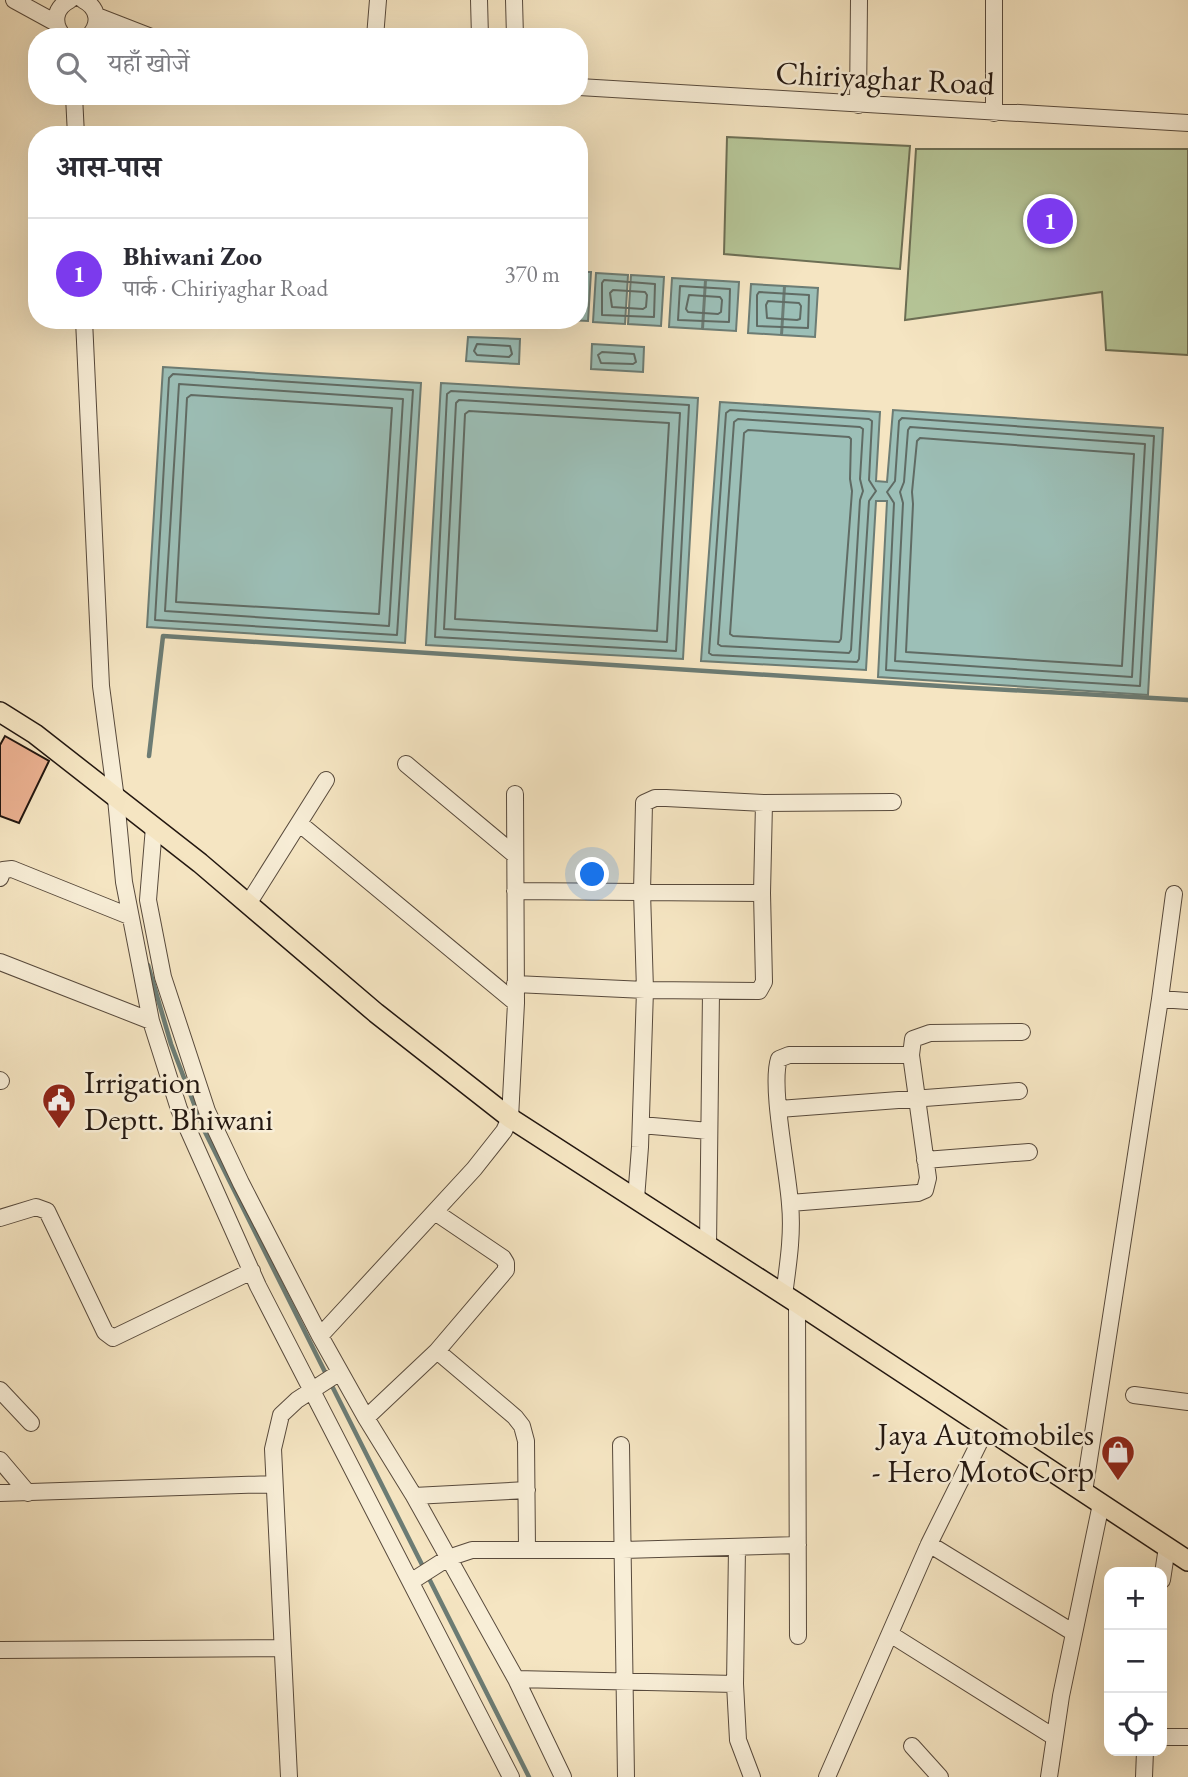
<!DOCTYPE html>
<html lang="hi">
<head>
<meta charset="utf-8">
<style>
  body { margin:0; font-family:"EB Garamond","Noto Serif Devanagari",serif; background:#f7f7f7; color:#2b2b33 }
  .controls { position:absolute; right:21px; bottom:21px; display:grid; overflow:hidden; border-radius:14px; box-shadow:0 7px 28px #0002 }
  .controls button { width:63px; height:63px; display:grid; place-items:center; padding:0; border:0; border-bottom:2px solid #e1e1e2; background:#fff; color:#2b2b33; font:35px sans-serif }
  .you { position:absolute; left:593px; top:875px; width:24px; height:24px; margin:-18px; border:5px solid #fff; border-radius:50%; background:#1a73e8; box-shadow:0 0 0 10px #1a73e833 }
  .badge { display:grid; place-items:center; width:46px; height:46px; border-radius:50%; background:#7c3aed; color:#fff; font-size:23px; font-weight:700 }
  .pin { position:absolute; translate:-50% -50%; border:4px solid #fff; box-shadow:0 2px 7px #0006 }
  .list { margin:0; padding:0; list-style:none }
  h2 { display:flex; justify-content:space-between; align-items:center; height:91px; margin:0; padding:0 28px; font-size:30px }
  h2 small { font-size:23px; font-weight:400; color:#7c7c81 }
  .list li { display:grid; grid-template-columns:46px 1fr auto; gap:21px; align-items:center; box-sizing:border-box; height:112px; padding:0 28px; border-top:2px solid #e1e1e2 }
  .list b { display:block; font-size:26px; white-space:nowrap }
  .list p { margin:0; font-size:23px; white-space:nowrap; color:#7c7c81 }
  .list em { font-size:23px; font-style:normal; color:#7c7c81 }
  .icon { flex:none; width:38px; height:38px; fill:none; stroke:currentColor; stroke-width:2; stroke-linecap:round; stroke-linejoin:round }
  .map { position:relative; flex:none; width:1188px; height:1777px; overflow:hidden }
  .search { position:absolute; background:#fff; box-shadow:0 7px 28px #0002; left:28px; top:28px; width:560px; height:77px; display:flex; align-items:center; gap:18px; box-sizing:border-box; padding:0 24px; border-radius:28px; color:#7c7c81; font-size:26px }
  .panel { position:absolute; background:#fff; box-shadow:0 7px 28px #0002; left:28px; top:126px; width:560px; height:203px; border-radius:28px }
  .map>svg:first-child { display:block }
  .green { fill:#b6c698; stroke:#6c6e54; stroke-width:2 }
  .water { fill:#9cbfb7; stroke:#6c7c74; stroke-width:2 }
  .lines { fill:none; stroke-linecap:round; stroke-linejoin:round }
  .shore { stroke:#606b64; stroke-width:2 }
  .stream { stroke:#6c7c74; stroke-width:4.5 }
  .building { fill:#ebb191; stroke:#231710; stroke-width:2 }
  .minor-casing { stroke:#584a3c; stroke-width:18 }
  .major-casing { stroke:#231710; stroke-width:22 }
  .minor { stroke:#f8eed7; stroke-width:16 }
  .major { stroke:#f5e5c2; stroke-width:19 }
  .labels { text-anchor:middle; dominant-baseline:central; stroke-width:5; stroke-linejoin:round; paint-order:stroke }
  .street-label { font-size:32px; fill:#231710; stroke:#f8eed7 }
  .poi-label { font-size:32px; fill:#231710; stroke:#f8eed7; text-anchor:start }
</style>
</head>
<body>
<div class="map">
<svg width="1188" height="1777" viewBox="0 0 1188 1777">
  <rect width="100%" height="100%" fill="#f5e5c2"/>
  <filter id="stains"><feTurbulence type="fractalNoise" baseFrequency=".00286" numOctaves="4"/><feColorMatrix values="0 0 0 0 .2 0 0 0 0 .09 0 0 0 0 .02 0 0 0 .5 -.17"/></filter>
  <radialGradient id="worn" r=".72"><stop offset=".6" stop-color="#630" stop-opacity="0"/><stop offset="1" stop-color="#630" stop-opacity=".3"/></radialGradient>
  <path class="green" d="M 727,137 L 910,146 L 900,269 L 724,254 Z
    M 916,149 L 1188,149 L 1188,355 L 1106,350 L 1102,292 L 905,320 Z"/>
  <path class="water" d="M 579,272 L 591,272 L 588,321 L 568,320 L 579,320 Z
    M 596,273 L 628,275 L 625,324 L 593,322 Z
    M 631,275 L 664,277 L 661,326 L 628,324 Z
    M 672,278 L 705,280 L 702,329 L 669,327 Z
    M 706,280 L 739,282 L 736,331 L 703,329 Z
    M 751,284 L 784,286 L 781,335 L 748,333 Z
    M 785,286 L 818,288 L 815,337 L 782,335 Z
    M 468,337 L 520,339 L 519,364 L 466,361 Z
    M 592,344 L 644,347 L 643,372 L 591,369 Z
    M 163,367 L 421,383 L 405,643 L 147,627 Z
    M 441,383 L 698,398 L 683,659 L 426,645 Z
    M 720,402 L 880,412 L 876,481 L 887,482 L 893,410 L 1163,428 L 1148,695 L 878,677 L 887,501 L 876,501 L 866,670 L 701,661 Z"/>
  <g class="lines">
    <path class="shore" d="M 604,280 L 655,284 L 654,317 L 602,315 L 602,283 Z
      M 680,286 L 730,289 L 729,322 L 678,320 Z
      M 613,290 L 645,292 L 647,295 L 646,307 L 643,309 L 612,307 L 610,293 Z
      M 759,292 L 809,295 L 808,328 L 757,326 L 757,295 Z
      M 689,295 L 720,297 L 722,300 L 721,312 L 718,314 L 688,312 L 686,309 Z
      M 768,301 L 799,303 L 801,306 L 800,319 L 797,320 L 767,318 L 766,305 Z
      M 477,344 L 510,346 L 512,354 L 509,357 L 477,355 L 474,351 Z
      M 602,352 L 634,354 L 636,362 L 633,364 L 601,363 L 598,355 Z
      M 173,374 L 413,390 L 397,635 L 155,620 L 169,378 Z
      M 179,384 L 403,399 L 389,626 L 165,611 Z
      M 451,391 L 689,405 L 676,651 L 435,637 L 447,394 Z
      M 191,395 L 392,408 L 379,614 L 176,602 L 187,398 Z
      M 459,400 L 680,413 L 667,642 L 444,629 L 456,403 Z
      M 730,410 L 869,419 L 872,421 L 869,480 L 876,491 L 869,501 L 859,659 L 857,662 L 712,655 L 709,653 L 726,413 Z
      M 469,411 L 669,423 L 657,631 L 455,619 L 465,414 Z
      M 902,418 L 1154,436 L 1140,686 L 886,670 L 894,503 L 887,492 L 895,481 L 899,421 Z
      M 738,419 L 860,427 L 863,429 L 860,479 L 863,491 L 860,500 L 851,650 L 849,653 L 721,646 L 718,644 L 734,422 Z
      M 910,427 L 1145,444 L 1132,677 L 895,661 L 903,503 L 900,492 L 904,482 L 908,430 Z
      M 748,430 L 849,437 L 851,439 L 850,479 L 852,491 L 841,639 L 839,642 L 733,636 L 730,634 L 744,433 Z
      M 920,438 L 1134,454 L 1122,666 L 906,652 L 913,504 L 912,492 L 917,441 Z"/>
    <path class="stream" d="M 149,756 L 163,636 L 956,687 L 1188,700
      M 148,965 L 171,1044 L 204,1130 L 327,1376
      M 331,1384 L 529,1777"/>
  </g>
  <path class="building" d="M 5,736 L 49,761 L 19,823 L 0,816 L 0,745 Z"/>
  <g class="lines">
    <g class="minor-casing">
      <path id="minor" d="M 14,0 L 56,23
        M 83,0 C 99,8 101,25 88,37
        M 479,0 L 480,37
        M 514,0 L 515,37
        M 994,0 L 994,113
        M 97,16 L 151,37
        M 64,37 C 52,24 54,8 70,0
        M 375,37 L 378,0
        M 579,87 L 1188,123
        M 74,96 L 76,135
        M 858,105 L 859,0
        M 84,320 L 101,686 L 116,799 L 124,882 L 151,1021 L 179,1109 L 258,1286 L 511,1777
        M 406,764 L 515,855
        M 300,824 L 516,1003
        M 154,827 L 148,900 L 163,977 L 207,1111 L 241,1183 L 320,1336 L 366,1418 L 414,1496 L 516,1679 L 563,1777
        M 0,878 L 3,870 L 12,869 L 129,916
        M 515,891 L 762,893
        M 248,904 L 326,780
        M 0,962 L 151,1021
        M 515,984 L 645,990 L 759,991 L 764,982 L 762,893 L 764,803
        M 1160,999 L 1188,1001
        M 0,1080 L 1,1081
        M 779,1109 L 1019,1091
        M 641,1125 L 709,1131
        M 925,1160 L 1029,1152
        M 636,1199 L 640,1147 L 645,990 L 642,892 L 644,803 L 655,798 L 666,798 L 764,803 L 893,802
        M 790,1203 L 918,1193 L 925,1190 L 928,1178 L 911,1055 L 913,1039 L 930,1033 L 1022,1032
        M 0,1218 L 36,1207 L 47,1211 L 105,1332 L 113,1338 L 252,1271
        M 708,1246 L 711,992
        M 784,1295 C 788,1265 793,1234 790,1204 C 788,1171 770,1086 779,1059 L 789,1055 L 911,1055
        M 797,1303 L 798,1636
        M 320,1336 L 474,1169 L 504,1131 L 510,1118 L 516,1003 L 515,794
        M 437,1351 L 515,1417 L 522,1426 L 526,1441 L 527,1549
        M 0,1390 L 31,1423
        M 1134,1395 L 1188,1402
        M 366,1418 L 437,1351 L 506,1270 L 506,1263 L 503,1258 L 435,1212
        M 621,1445 L 626,1777
        M 0,1460 L 28,1493
        M 1084,1492 L 1160,999 L 1174,894
        M 0,1493 L 274,1484
        M 414,1496 L 527,1490
        M 929,1544 L 1074,1633
        M 737,1548 L 735,1684 L 738,1740 L 752,1777
        M 1162,1580 L 1167,1547
        M 412,1581 L 448,1558 L 472,1550 L 623,1550 L 798,1545
        M 890,1634 L 1054,1737
        M 0,1650 L 282,1648
        M 516,1679 L 735,1684
        M 1162,1737 L 1188,1737
        M 912,1746 L 940,1777
        M 289,1777 L 273,1449 L 281,1415 L 297,1400 L 340,1372
        M 827,1777 L 929,1544 L 986,1429
        M 1049,1777 L 1061,1696 L 1101,1504
        M 1144,1777 L 1145,1751"/>
    </g>
    <g class="major-casing">
      <path id="major" d="M 0,712 L 35,734 L 200,863 L 376,1013 L 510,1118 L 797,1303 L 1188,1561"/>
    </g>
    <use href="#minor" class="minor"/>
    <use href="#major" class="major"/>
  </g>
  <defs>
    <g id="civic-pin" transform="scale(1.75)"><path d="M0 17L-7.5 6A9.5 9.5 0 1 1 7.5 6Z" fill="#8f2418" stroke="#f8eed7"/><path d="M-.6-6.5H3V-4.5H.6V-3L4-1V1h2V6H-6V1h2V-1L-.6-3ZM-1.2 2.5V6h2.4V2.5Z" fill="#fff"/></g>
    <g id="shop-pin" transform="scale(1.75)"><path d="M0 17L-7.5 6A9.5 9.5 0 1 1 7.5 6Z" fill="#8f2418" stroke="#f8eed7"/><path d="M-5-2.5h2.3a2.7 3.5 0 0 1 5.4 0H5L5.5 6h-11ZM-1.5-2.5h3a1.5 2.3 0 0 0-3 0Z" fill="#fff"/></g>
  </defs>
  <g fill-rule="evenodd">
    <use href="#civic-pin" x="59" y="1100"/>
    <use href="#shop-pin" x="1118" y="1452"/>
  </g>
  <g class="labels">
    <g class="street-label">
      <text transform="translate(885 78) rotate(3)">Chiriyaghar Road</text>
    </g>
    <g class="poi-label">
      <text x="84" y="1082">Irrigation<tspan x="84" dy="37">Deptt. Bhiwani</tspan></text>
      <text x="1094" y="1434" text-anchor="end">Jaya Automobiles<tspan x="1094" dy="37">- Hero MotoCorp</tspan></text>
    </g>
  </g>
  <rect width="100%" height="100%" filter="url(#stains)"/>
  <rect width="100%" height="100%" fill="url(#worn)"/>
</svg>
<div class="controls">
<button>+</button>
<button>−</button>
<button><svg class="icon" aria-label="locate" viewBox="0 0 24 24"><circle cx="12" cy="12" r="6"/><path d="M12 2v4M12 18v4M2 12h4M18 12h4"/></svg></button>
</div>
<div class="you"></div>
<div class="pin badge" style="left:1050px;top:221px">1</div>
<div class="search"><svg class="icon" aria-label="search" viewBox="0 0 24 24"><circle cx="10" cy="10" r="6"/><path d="M15 15l6 6"/></svg>यहाँ खोजें</div>
<section class="panel">
<h2>आस-पास<small></small></h2>
<ul class="list">
<li><span class="badge">1</span><div><b>Bhiwani Zoo</b><p>पार्क · Chiriyaghar Road</p></div><em>370 m</em></li>
</ul>
</section>
</div>
</body>
</html>
